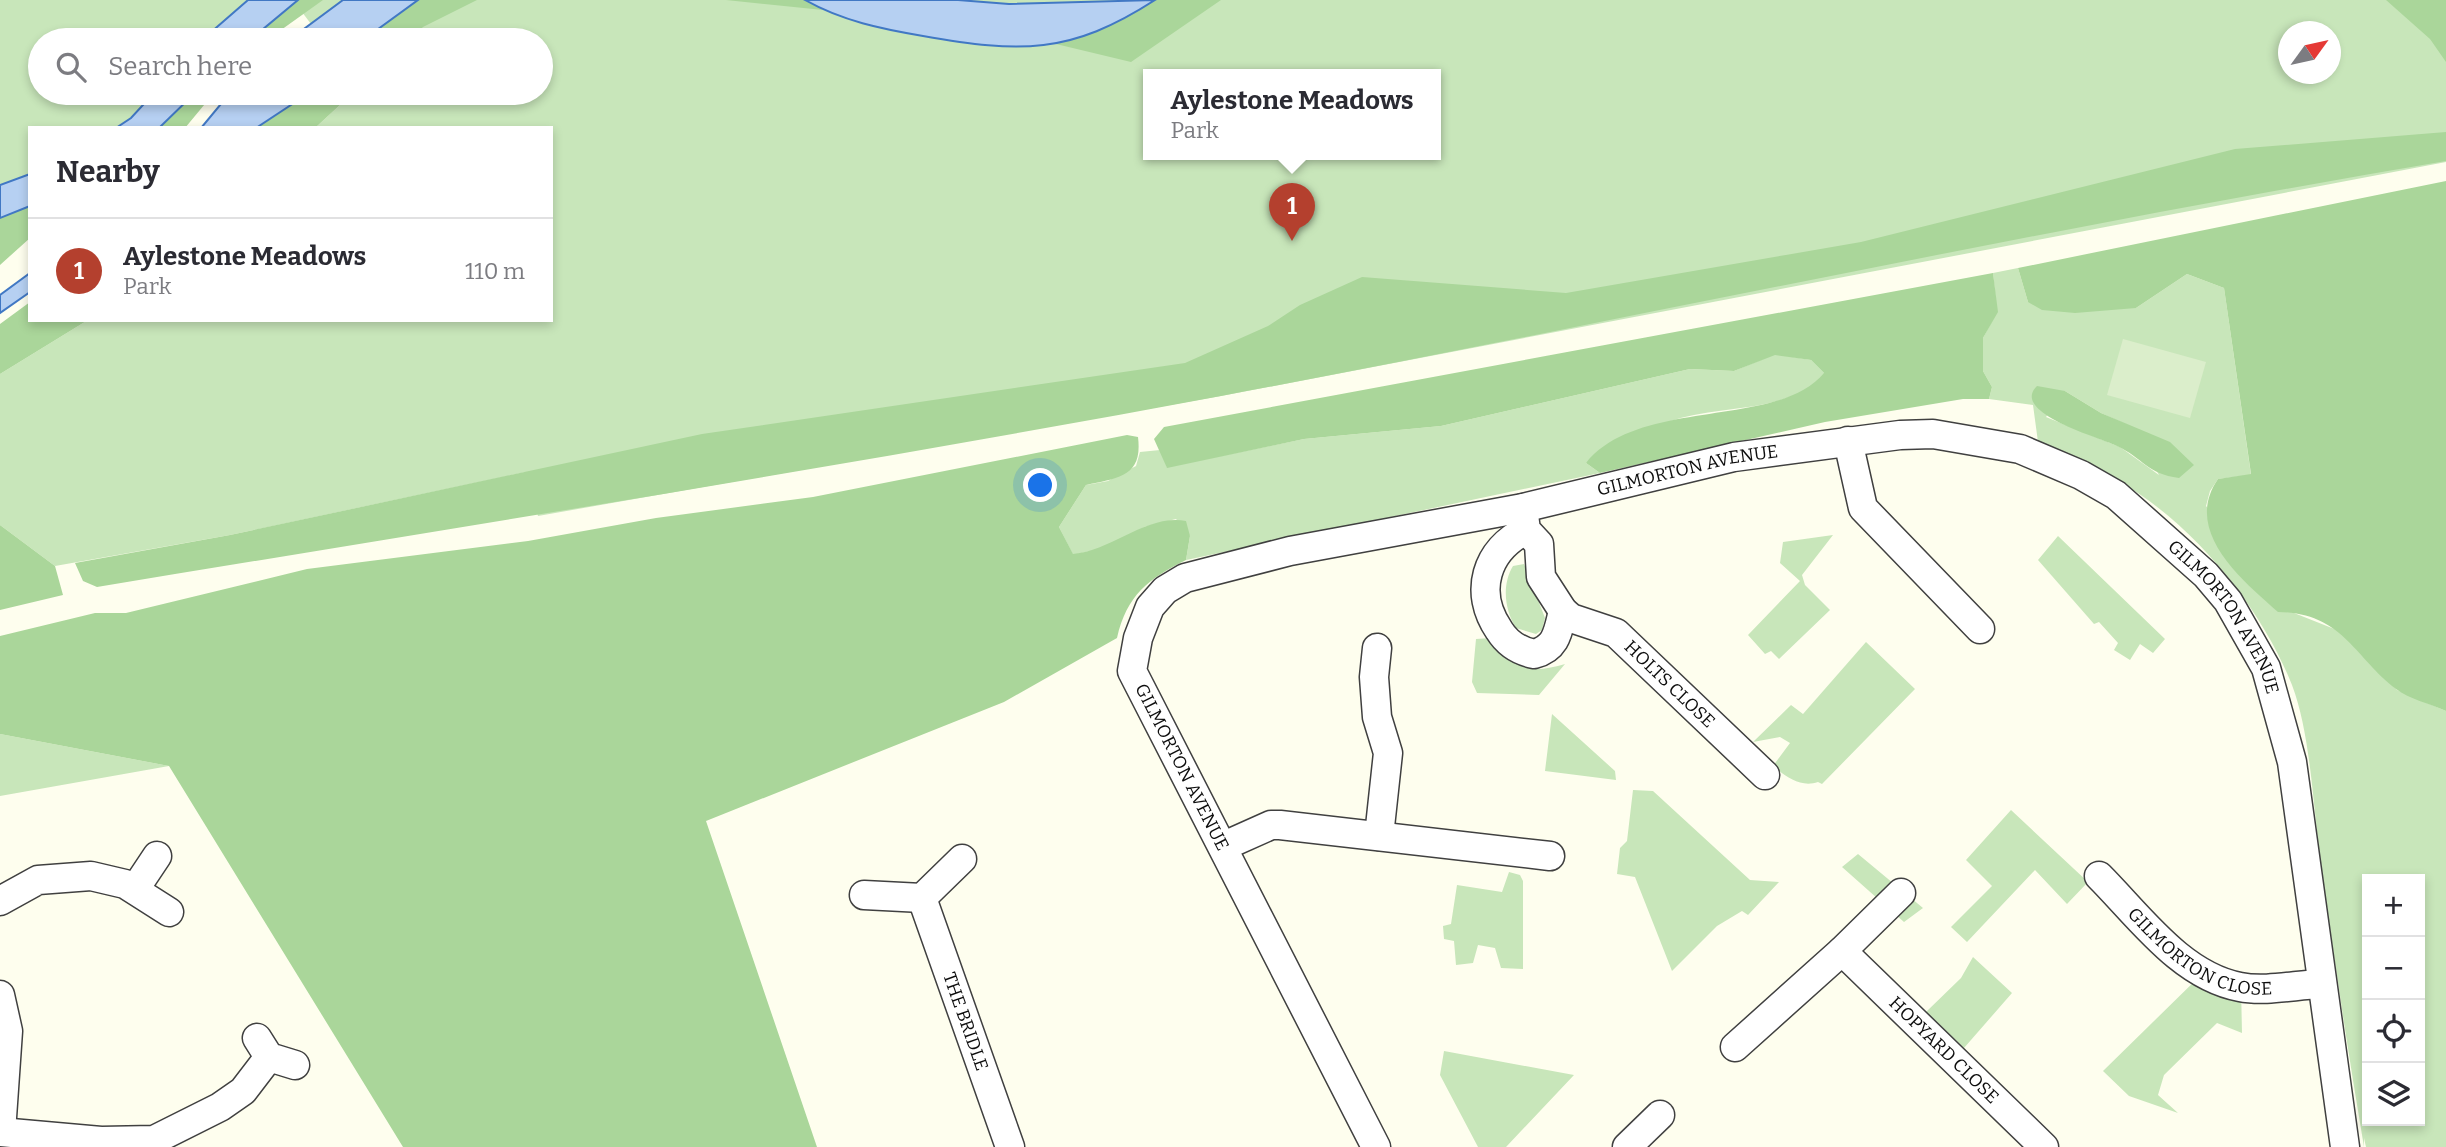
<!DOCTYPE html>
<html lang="en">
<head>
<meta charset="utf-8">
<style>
  body { margin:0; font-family:Bitter,serif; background:#f2f2f3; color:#2b2b33 }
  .controls { position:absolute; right:21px; bottom:21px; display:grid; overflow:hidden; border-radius:0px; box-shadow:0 4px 10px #0003 }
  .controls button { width:63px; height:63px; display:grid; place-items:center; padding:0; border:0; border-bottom:2px solid #e1e1e2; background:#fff; color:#2b2b33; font:35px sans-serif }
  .compass { position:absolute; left:2278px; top:21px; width:63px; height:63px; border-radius:50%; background:#fff; box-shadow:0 4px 10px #0003; rotate:57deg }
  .you { position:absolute; left:1041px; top:486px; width:24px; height:24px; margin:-18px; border:5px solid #fff; border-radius:50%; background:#1a73e8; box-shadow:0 0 0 10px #1a73e833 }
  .badge { display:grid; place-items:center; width:46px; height:46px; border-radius:50%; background:#b4402e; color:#fff; font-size:23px; font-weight:700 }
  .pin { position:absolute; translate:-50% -58px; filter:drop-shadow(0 2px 4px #0008) }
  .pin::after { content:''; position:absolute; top:37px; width:24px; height:21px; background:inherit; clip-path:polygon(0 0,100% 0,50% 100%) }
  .popup { position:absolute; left:1143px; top:69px; width:298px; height:91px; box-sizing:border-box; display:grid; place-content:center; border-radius:0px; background:#fff; filter:drop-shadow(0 2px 5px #0005); font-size:23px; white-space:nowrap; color:#7c7c81 }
  .popup b { font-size:26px; color:#2b2b33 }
  .popup::after { content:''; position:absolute; left:50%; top:100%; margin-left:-14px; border:14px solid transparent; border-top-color:#fff }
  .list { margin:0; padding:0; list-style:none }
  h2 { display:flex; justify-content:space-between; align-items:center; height:91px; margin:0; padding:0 28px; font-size:30px }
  h2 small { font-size:23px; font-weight:400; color:#7c7c81 }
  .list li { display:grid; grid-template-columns:46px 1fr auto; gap:21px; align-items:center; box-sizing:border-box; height:105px; padding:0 28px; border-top:2px solid #e1e1e2 }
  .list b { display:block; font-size:26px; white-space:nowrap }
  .list p { margin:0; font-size:23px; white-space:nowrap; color:#7c7c81 }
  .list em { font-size:23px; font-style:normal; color:#7c7c81 }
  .icon { flex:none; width:38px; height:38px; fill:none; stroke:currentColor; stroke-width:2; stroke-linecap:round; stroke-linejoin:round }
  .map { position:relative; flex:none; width:2446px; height:1147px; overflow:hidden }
  .search { position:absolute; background:#fff; box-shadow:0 4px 10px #0003; left:28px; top:28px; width:525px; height:77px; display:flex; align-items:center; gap:18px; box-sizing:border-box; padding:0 24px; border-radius:38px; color:#7c7c81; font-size:26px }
  .panel { position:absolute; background:#fff; box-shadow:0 4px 10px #0003; left:28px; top:126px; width:525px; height:196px; border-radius:0px }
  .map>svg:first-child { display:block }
  .green { fill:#c8e6ba; fill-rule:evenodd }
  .forest { fill:#aad69a }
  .pitch { fill:#dbeecb }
  .water { fill:#b6d0f2; stroke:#4178c4; stroke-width:2 }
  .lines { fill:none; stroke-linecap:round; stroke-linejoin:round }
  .minor-casing { stroke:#404040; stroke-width:31 }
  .minor { stroke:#fff; stroke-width:28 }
  .labels { text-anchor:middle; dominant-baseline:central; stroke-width:7; stroke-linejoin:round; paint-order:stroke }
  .street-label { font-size:18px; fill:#0d0d0d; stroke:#fff }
</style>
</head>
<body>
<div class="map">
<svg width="2446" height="1147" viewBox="0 0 2446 1147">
  <rect width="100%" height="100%" fill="#fefeee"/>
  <path class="green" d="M 0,0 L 248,0 L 202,40 L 40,40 L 40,93 L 154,93 L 131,118 L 116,128 L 30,128 L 30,174 L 0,185 Z
    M 293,0 L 2446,0 L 2446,162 L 1221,396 L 538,516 L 526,472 L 230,535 L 55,566 L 0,525 L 0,374 L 88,320 L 551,320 L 551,128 L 315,128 L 353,93 L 541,93 L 541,40 L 323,40 ZM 2288,32 L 2330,32 L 2330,74 L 2288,74 ZM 1148,75 L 1436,75 L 1436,155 L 1148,155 Z
    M 2018,268 L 2028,302 L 2136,308 L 2187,274 L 2224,288 L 2251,475 L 2218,479 L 2210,491 L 2206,506 L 2294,613 L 2342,632 L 2397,690 L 2446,711 L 2446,1147 L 2366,1147 L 2364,1138 L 2364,1147 C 2348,1053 2334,958 2321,863 C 2313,809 2311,735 2292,685 C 2261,606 2190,520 2115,479 C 2090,465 2064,454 2038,442 L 2033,405 L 1989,399 L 1992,387 L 1983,371 L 1983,338 L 1997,312 L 1993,273 ZM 2065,391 L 2101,413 L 2130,426 L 2159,475 L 2120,447 L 2046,417 ZM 2367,879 L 2420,879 L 2420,1121 L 2367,1121 Z
    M 1775,354 L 1811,360 L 1825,374 C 1788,415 1716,404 1668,422 C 1640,432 1613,450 1586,463 L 1600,473 L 1186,560 L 1190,536 L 1176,519 L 1144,527 L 1108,547 L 1073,555 L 1059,527 L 1086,485 L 1108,481 L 1136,466 L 1140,452 L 1160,450 L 1167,467 L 1304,439 L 1441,426 L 1690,369 L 1734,371 Z
    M 1833,535 L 1802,575 L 1805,585 L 1830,610 L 1779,659 L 1771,651 L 1765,654 L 1748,635 L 1800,581 L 1780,563 L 1783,542 Z
    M 2058,536 L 2165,639 L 2153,653 L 2140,644 L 2130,660 L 2114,650 L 2118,643 L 2099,622 L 2094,624 L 2038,560 Z
    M 1524,564 L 1545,618 L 1542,630 L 1536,634 L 1516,628 C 1504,609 1502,584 1513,566 Z
    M 1491,638 C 1521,666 1523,676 1565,664 L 1539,695 L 1477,693 L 1472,682 L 1476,639 Z
    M 1866,642 L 1915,689 L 1822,784 L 1818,782 C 1801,788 1786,777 1773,766 L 1790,743 L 1780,737 L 1753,742 L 1791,705 L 1803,714 Z
    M 1552,714 L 1615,771 L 1616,780 L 1545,771 Z
    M 0,734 L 169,766 L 0,796 Z
    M 1633,790 L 1653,791 L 1750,880 L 1779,882 L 1748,915 L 1742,911 L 1717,926 L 1672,971 L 1635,877 L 1617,874 L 1620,848 L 1627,841 Z
    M 2011,810 L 2088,882 L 2067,904 L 2035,870 L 1967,942 L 1951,927 L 1992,886 L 1966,860 Z
    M 1858,854 L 1923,908 L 1904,922 L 1842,867 Z
    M 1509,872 L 1520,875 L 1523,881 L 1523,969 L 1501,968 L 1495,948 L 1478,945 L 1473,963 L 1456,965 L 1454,941 L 1444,939 L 1443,926 L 1451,924 L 1457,885 L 1502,892 Z
    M 1973,957 L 2012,993 L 1964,1048 L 1926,1012 L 1961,978 Z
    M 2203,973 L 2241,987 L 2242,1033 L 2217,1023 L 2164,1075 L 2158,1095 L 2178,1113 L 2129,1096 L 2103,1071 Z
    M 1444,1051 L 1574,1075 L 1506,1147 L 1478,1147 L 1440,1075 Z"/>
  <path class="forest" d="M 298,0 L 323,0 L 267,40 L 250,40 Z
    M 418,0 L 477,0 L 423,27 L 409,40 L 363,40 Z
    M 726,0 L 805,0 L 823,10 Z
    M 1155,0 L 1221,0 L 1131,62 L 1056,44 C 1093,34 1122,20 1155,0 Z
    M 2386,0 L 2446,0 L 2446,62 L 2430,39 Z
    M 195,93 L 214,93 L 185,128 L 159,128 Z
    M 309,93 L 353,93 L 315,128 L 256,128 Z
    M 2446,132 L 2446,161 C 2036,230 1630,319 1221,396 C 847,466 472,525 97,587 L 83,581 L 75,563 L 230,535 L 702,434 L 1185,363 L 1268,326 L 1300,305 L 1362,277 L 1566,293 L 1861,242 L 2235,149 Z
    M 2446,181 L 2446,711 C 2431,704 2409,699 2396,689 C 2354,657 2343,613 2278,612 C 2242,580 2182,531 2218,479 L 2251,474 L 2224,288 L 2187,274 L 2136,308 L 2075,313 L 2042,310 L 2028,302 L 2018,268 Z
    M 30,206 L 30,238 L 0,265 L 0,218 Z
    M 1993,273 L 1998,312 L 1983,338 L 1983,371 L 1992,387 L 1989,399 L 1963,399 L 1825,422 L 1600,473 L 1586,463 C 1639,397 1778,429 1824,373 L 1811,360 L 1775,355 L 1734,371 L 1690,369 L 1441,426 L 1304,439 L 1167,468 L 1154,439 L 1164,427 Z
    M 30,302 L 30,320 L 88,320 L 0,374 L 0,324 Z
    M 2037,386 L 2065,391 L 2101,413 L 2170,442 L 2194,465 L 2179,478 C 2147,474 2143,458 2117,446 C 2101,438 2009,413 2037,386 Z
    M 1127,435 L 1138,437 C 1143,477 1118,478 1086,485 L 1059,527 L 1073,554 C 1112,551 1146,514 1186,521 L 1190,536 L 1186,560 C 1148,579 1127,595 1117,638 L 1004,702 L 706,821 L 817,1147 L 403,1147 L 169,766 L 0,734 L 0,636 L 95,613 L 126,613 L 307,569 L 528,541 L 656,518 L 813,497 Z
    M 0,525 L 55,566 L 63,595 L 0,610 Z"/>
  <path class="pitch" d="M 2123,339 L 2206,362 L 2190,418 L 2107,395 Z"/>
  <path class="water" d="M 248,0 L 298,0 L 250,40 L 202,40 Z
    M 343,0 L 418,0 L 363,40 L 289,40 Z
    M 805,0 L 958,0 L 1009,4 L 1155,0 C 1070,55 1020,53 923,36 C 882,29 842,21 805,0 Z
    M 154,93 L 195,93 L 159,128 L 116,128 L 131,118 Z
    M 230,93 L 309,93 L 256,128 L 201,128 Z
    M 30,174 L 30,206 L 0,218 L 0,185 Z
    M 30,273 L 30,292 L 0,313 L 0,295 Z"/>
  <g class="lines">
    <g class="minor-casing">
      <g id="minor">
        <path d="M 1848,441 L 1863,508 L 1980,629"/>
        <path id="s1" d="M 1523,508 L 1526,530 L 1539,544 L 1541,577 L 1563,611 L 1571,618 L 1616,633 L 1765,775"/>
        <path d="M 1526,530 C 1486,550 1473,592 1499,630 C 1507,643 1519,651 1534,654 C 1557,648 1558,631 1563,611"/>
        <path d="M 1377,648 L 1374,677 L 1377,717 L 1388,753 L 1379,836"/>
        <path d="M 1224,846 L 1271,825 L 1280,825 L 1550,856"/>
        <path id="s2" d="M 2099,876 C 2139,916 2181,976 2240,987 C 2265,992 2295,985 2320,984"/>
        <path d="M 135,889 L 157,856"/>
        <path d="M 864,895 L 922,898 L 962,859"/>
        <path id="s3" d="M 922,898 L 1010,1147"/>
        <path d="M 0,901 L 38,880 L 91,876 L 125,884 L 169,912"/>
        <path id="s4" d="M 1842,951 L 2044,1147"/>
        <path d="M 0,995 L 8,1031 L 1,1132"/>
        <path d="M 257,1038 L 269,1057 L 295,1065"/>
        <path d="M 1735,1047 L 1842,951 L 1901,893"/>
        <path d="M 0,1132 L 101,1141 L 154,1140 L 220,1107 L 243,1091 L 269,1057"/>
        <path id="s5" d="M 1376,1147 L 1132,671 L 1138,638 L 1150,607 L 1165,590 L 1185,578 L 1290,551 L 1523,508 L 1734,457 L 1900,435 L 1933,434 L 2020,449 L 2081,475 L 2116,495 L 2206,575 L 2228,601 L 2266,668 L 2292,762 L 2345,1147"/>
        <path d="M 1627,1147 L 1660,1115"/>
      </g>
    </g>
    <use href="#minor" class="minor"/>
  </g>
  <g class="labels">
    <g class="street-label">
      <text stroke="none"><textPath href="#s5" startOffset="1162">GILMORTON AVENUE</textPath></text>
      <text stroke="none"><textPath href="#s5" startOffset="1771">GILMORTON AVENUE</textPath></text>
      <text stroke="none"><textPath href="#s1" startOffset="247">HOLTS CLOSE</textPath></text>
      <text transform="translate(1182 767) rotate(63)">GILMORTON AVENUE</text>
      <text stroke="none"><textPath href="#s2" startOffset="131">GILMORTON CLOSE</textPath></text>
      <text stroke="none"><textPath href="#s3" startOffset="131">THE BRIDLE</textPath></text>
      <text stroke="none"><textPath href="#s4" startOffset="142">HOPYARD CLOSE</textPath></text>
    </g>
  </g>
</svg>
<div class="controls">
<button>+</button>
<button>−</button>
<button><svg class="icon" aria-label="locate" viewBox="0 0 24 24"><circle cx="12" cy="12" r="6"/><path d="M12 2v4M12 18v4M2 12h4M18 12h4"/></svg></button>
<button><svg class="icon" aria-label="layers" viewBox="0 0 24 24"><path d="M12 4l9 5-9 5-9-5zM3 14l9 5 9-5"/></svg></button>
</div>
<svg class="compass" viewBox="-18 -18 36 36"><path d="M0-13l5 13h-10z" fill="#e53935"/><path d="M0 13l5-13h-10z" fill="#7c7c81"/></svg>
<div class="you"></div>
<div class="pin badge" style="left:1292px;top:241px">1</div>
<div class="popup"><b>Aylestone Meadows</b>Park</div>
<div class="search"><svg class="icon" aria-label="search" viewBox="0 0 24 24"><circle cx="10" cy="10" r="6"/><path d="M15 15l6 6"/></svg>Search here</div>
<section class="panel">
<h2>Nearby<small></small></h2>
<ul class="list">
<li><span class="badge">1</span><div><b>Aylestone Meadows</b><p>Park</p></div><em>110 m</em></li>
</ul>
</section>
</div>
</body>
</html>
